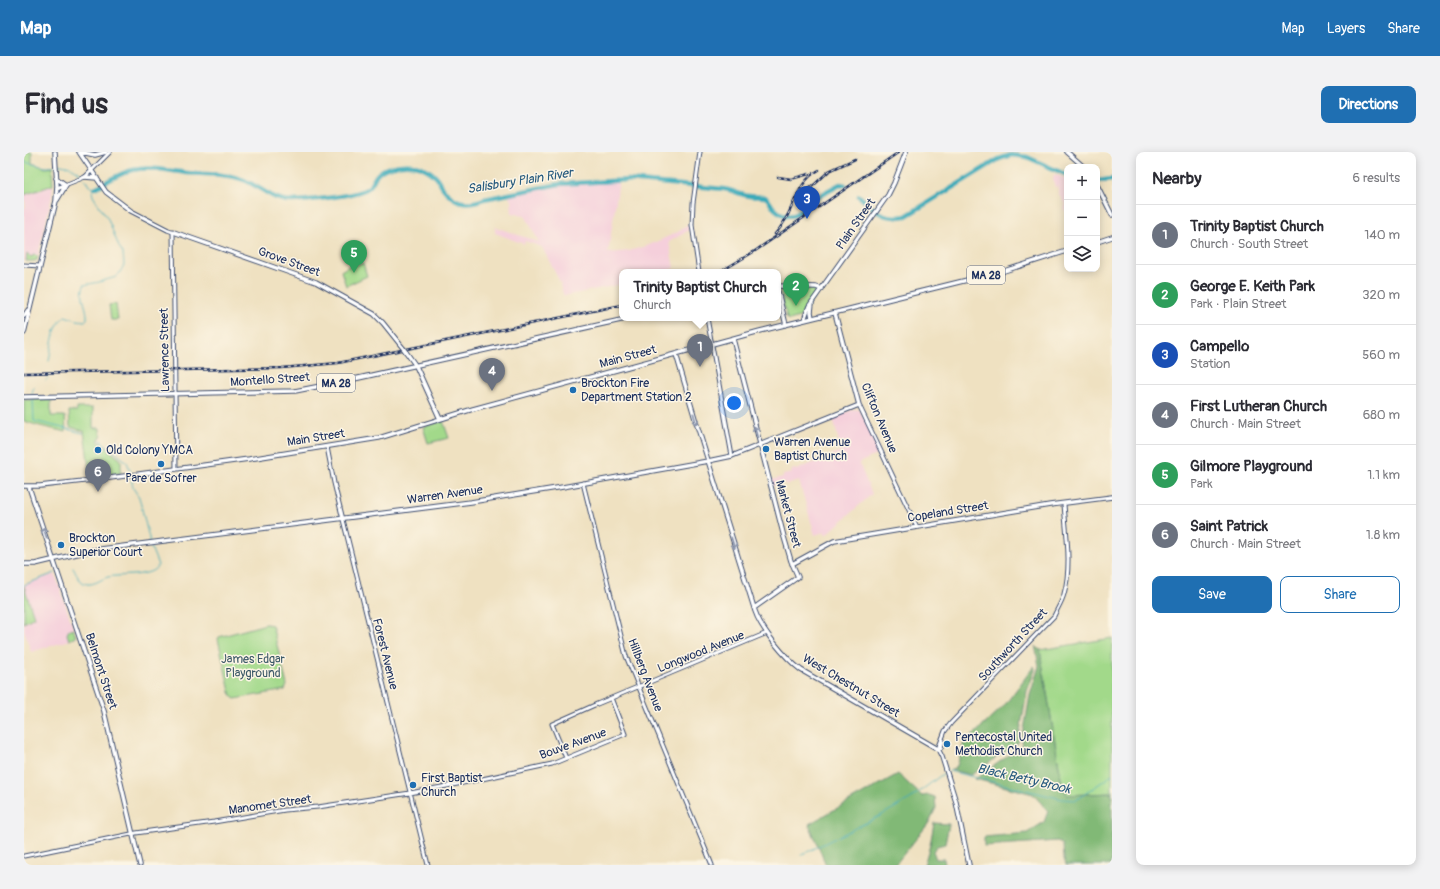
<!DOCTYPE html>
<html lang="en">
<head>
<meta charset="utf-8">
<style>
  body { margin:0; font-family:Pangolin,sans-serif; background:#f2f2f3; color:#2b2b33 }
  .controls { position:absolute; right:12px; top:12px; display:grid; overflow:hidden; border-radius:8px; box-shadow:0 2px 10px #0003 }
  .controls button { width:36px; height:36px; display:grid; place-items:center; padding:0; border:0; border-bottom:1px solid #e1e1e2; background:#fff; color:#2b2b33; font:20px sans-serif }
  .you { position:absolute; left:710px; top:251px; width:14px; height:14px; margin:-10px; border:3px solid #fff; border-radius:50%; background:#1a73e8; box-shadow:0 0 0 6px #1a73e833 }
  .badge { display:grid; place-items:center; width:26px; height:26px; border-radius:50%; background:#1f6fb2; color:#fff; font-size:13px; font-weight:700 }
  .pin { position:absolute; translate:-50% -33px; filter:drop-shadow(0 1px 2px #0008) }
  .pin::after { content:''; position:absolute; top:21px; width:14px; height:12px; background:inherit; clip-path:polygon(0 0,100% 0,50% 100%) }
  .popup { position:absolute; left:595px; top:117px; width:162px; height:52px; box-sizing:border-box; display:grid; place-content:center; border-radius:8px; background:#fff; filter:drop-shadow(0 1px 3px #0005); font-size:13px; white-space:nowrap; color:#7c7c81 }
  .popup b { font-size:15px; color:#2b2b33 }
  .popup::after { content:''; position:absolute; left:50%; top:100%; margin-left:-8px; border:8px solid transparent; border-top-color:#fff }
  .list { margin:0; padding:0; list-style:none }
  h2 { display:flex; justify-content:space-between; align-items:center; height:52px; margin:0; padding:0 16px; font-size:17px }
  h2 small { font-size:13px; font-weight:400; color:#7c7c81 }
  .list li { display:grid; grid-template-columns:26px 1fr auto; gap:12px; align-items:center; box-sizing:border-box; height:60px; padding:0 16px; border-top:1px solid #e1e1e2 }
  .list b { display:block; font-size:15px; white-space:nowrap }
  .list p { margin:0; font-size:13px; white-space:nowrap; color:#7c7c81 }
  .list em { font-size:13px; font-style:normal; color:#7c7c81 }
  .actions { display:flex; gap:8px; padding:12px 16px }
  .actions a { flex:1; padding:9px 0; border:1px solid #1f6fb2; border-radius:8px; text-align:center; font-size:14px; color:#1f6fb2 }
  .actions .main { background:#1f6fb2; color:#fff }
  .icon { flex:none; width:22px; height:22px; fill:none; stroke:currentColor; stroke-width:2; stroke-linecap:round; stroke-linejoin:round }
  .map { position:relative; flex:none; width:1088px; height:713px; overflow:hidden; border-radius:8px }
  header { display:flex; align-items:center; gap:24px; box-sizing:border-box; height:56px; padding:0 20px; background:#1f6fb2; color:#fff }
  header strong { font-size:19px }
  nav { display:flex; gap:22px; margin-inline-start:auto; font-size:14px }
  .intro { display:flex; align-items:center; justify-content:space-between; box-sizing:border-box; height:96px; padding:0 24px }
  h1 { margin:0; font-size:28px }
  .button { padding:10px 18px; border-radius:8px; background:#1f6fb2; color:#fff; font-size:14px; font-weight:700 }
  main { display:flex; gap:24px; padding:0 24px }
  aside { flex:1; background:#fff; border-radius:8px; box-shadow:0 2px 10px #0003 }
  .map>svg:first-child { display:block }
  .built { fill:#f5cfdb }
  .green { fill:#a2d98a; stroke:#5e8474 }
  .forest { fill:#81b976; stroke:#4e746a }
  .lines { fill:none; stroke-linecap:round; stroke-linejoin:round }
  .stream { stroke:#3baab9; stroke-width:1 }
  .river { stroke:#3baab9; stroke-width:4.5 }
  .minor-casing { stroke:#3b4a6d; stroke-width:5 }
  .major-casing { stroke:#3b4a6d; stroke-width:5.5 }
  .minor { stroke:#fff; stroke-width:3 }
  .major { stroke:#fff; stroke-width:3.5 }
  .rail-casing { stroke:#1b2f5e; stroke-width:2.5 }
  .rail { stroke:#fcf5e5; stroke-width:1; stroke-dasharray:3; stroke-linecap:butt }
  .major-bridge-casing { stroke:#3b4a6d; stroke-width:5.5; stroke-linecap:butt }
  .major-bridge { stroke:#fff; stroke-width:3.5 }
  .oneway { stroke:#8d97ae }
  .poi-dot { fill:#1f6fb2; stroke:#fcf5e5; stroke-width:1.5 }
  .labels { text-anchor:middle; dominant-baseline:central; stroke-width:3; stroke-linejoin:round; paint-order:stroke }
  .shield { fill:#fcf5e5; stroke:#5e6a86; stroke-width:1 }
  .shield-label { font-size:11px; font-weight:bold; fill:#1b2f5e }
  .street-label { font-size:12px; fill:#1b2f5e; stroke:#fcf5e5 }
  .poi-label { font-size:12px; fill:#1b2f5e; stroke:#fcf5e5; text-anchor:start }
  .park-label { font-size:12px; fill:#3d5a69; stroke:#fcf5e5 }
  .water-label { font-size:13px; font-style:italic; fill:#265a7e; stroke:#fcf5e5 }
</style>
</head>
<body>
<header>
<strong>Map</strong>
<nav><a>Map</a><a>Layers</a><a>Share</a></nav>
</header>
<div class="intro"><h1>Find us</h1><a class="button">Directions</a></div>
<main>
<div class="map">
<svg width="1088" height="713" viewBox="0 0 1088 713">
  <rect width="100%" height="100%" fill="#fcf5e5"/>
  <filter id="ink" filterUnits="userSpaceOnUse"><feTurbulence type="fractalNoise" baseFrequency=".025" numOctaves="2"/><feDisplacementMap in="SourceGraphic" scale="8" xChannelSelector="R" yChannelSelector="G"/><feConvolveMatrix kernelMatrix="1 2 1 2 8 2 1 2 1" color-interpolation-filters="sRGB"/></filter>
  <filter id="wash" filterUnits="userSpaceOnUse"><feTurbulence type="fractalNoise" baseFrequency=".012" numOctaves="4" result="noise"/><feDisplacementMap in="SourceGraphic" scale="16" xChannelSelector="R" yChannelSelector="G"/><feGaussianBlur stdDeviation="0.9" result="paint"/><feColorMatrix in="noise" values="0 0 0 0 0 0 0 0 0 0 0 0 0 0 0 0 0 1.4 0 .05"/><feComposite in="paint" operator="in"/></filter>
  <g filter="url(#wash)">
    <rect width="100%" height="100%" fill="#efe1c1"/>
    <path class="built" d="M 1030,22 L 1043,27 L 1043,62 L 1040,56 L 1041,53 L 1035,42 L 1033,33 L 1031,36 L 1029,27 Z
      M 595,29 L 584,101 L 605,99 L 625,93 L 654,80 L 664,73 L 665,78 L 645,90 L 650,116 L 640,120 L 598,120 L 598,132 L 540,144 L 536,133 L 537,132 L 518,95 L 501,89 L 500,92 L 471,81 L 471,75 L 515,90 L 501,63 L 488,61 L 487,48 L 484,43 L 527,34 Z
      M 29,33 L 28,44 L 13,108 L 10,109 L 0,109 L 0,56 L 2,55 L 0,43 Z
      M 830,257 L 836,258 L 856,301 L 835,311 L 848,342 L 801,384 L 800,380 L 791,383 L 775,329 L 762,333 L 761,330 L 749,334 L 747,328 L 759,325 L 759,323 L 768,321 L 767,318 L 772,317 L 772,318 L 817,299 L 809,266 Z
      M 31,422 L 53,486 L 7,500 L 0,478 L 0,471 L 10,465 L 0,433 Z"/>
    <path class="green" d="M 0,0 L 8,0 L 8,11 L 22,16 L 28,15 L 29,33 L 0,43 Z
      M 3,102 L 7,105 L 10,103 L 14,104 L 13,108 L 10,109 L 2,109 Z
      M 339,111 L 343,124 L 322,134 L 317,119 L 325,114 Z
      M 759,136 L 790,137 L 793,141 L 776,165 L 765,168 L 763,166 L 756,139 Z
      M 92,152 L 94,168 L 87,168 L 85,153 Z
      M 27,247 L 27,264 L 41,264 L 42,280 L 12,273 L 0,269 L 0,248 Z
      M 53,256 L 69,256 L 69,276 L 76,276 L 76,282 L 78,283 L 74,289 L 97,308 L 97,321 L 66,324 L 60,279 L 46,275 L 45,259 L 53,259 Z
      M 419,269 L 425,286 L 404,291 L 399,275 Z
      M 0,434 L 10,465 L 0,471 Z
      M 242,472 L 248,473 L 263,533 L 261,538 L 211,547 L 207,544 L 194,487 L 195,485 Z
      M 49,476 L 52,485 L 45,488 L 43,482 L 45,478 Z
      M 1088,486 L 1088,641 L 1043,643 L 1037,627 L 1016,498 Z"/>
    <path class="forest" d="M 1011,493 L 1016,498 L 1037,627 L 1043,643 L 1088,641 L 1088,713 L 1042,713 L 1040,707 L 1039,693 L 1034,689 L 960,694 L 960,685 L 1003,681 L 1020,670 L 1024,659 L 1009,642 L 951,627 L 997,595 L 1006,543 L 1015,514 Z
      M 1010,514 L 1011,518 L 1003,539 L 994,591 L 947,623 L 927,618 L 933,614 L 940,590 L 944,591 L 945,587 L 980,554 Z
      M 874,622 L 898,644 L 905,643 L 911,645 L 912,656 L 904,672 L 871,713 L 802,713 L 785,672 Z
      M 910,671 L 925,672 L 921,692 L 913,694 L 909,699 L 912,707 L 920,707 L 921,713 L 900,713 L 906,693 Z"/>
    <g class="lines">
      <path class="stream" d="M 0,10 L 22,15 L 31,14
        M 34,13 C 43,13 53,16 59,25
        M 25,209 C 28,194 28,175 41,164 L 53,168 L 61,169 L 63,167 C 64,155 55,145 60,133 L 75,130 L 92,125 L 95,122 L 100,113 L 99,101 L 95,95 L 84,67 L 69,44 L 68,39 L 71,36 L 65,34 L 61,27
        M 22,228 L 24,226
        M 8,243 L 9,237 L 12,234
        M 9,246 L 10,269 L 59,281
        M 76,288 L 103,310 L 107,321
        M 107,324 L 109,336 L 115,345 L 126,390
        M 49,416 C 52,421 55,429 60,431 C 68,435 77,427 84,425 C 96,422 129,426 134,413 L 126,393
        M 0,433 L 31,421
        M 925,619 L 1038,647 L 1052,648 L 1088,623
        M 777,703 L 856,664 L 886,647 L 920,621"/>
      <path class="river" d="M 1073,29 L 1088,27
        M 71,36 C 83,30 95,21 109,18 C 126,14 146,19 163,21 C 182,23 203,21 220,28 C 235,34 249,49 267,49 C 281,49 333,44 344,36 C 348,33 349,28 352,24 C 359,14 377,12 388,13 C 396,13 407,19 412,25 C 415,28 416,32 418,35 C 430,51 442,54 460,47 L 535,32 L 604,28 L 700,37 C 709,38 716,43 725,44 C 730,45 736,44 741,45 C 746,47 746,54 751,57 C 758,64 769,67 776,59 L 803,39 L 816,32 L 821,33
        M 835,44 C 852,59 858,68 882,64 L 975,7 L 987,3 L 1003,5 L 1043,23"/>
    </g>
  </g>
  <g filter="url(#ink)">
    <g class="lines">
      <g class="minor-casing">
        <path id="minor" d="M 33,36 L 61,25 L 86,0
          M 149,79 L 152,317
          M 0,113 L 16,114
          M 675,120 L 668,73 L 669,51 L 676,0
          M 683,166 L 708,304
          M 835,253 L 893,375
          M 303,295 L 310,331 L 404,713
          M 559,331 L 602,504 L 688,713
          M 914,597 L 921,579 L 927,571 L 1030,464 C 1033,457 1038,450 1040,442 C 1048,413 1042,381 1040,352
          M 914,597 L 917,596 L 919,588
          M 542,606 L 528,572 L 573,552 L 743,481
          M 0,704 L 112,681 L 190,670 L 261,658 L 294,655 L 386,641 L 444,630 L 528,612 L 601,582 L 587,546"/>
      </g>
      <g class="major-casing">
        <path id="major" d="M 55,0 L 82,40 L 107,59 L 144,78 L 292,130 L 350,162 L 359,171 L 379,196
          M 57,0 L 71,3 L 82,0
          M 1043,0 L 1060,15
          M 61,25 L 73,26
          M 32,26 L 42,33 L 33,48
          M 1073,33 L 1088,63
          M 1073,90 L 1088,85
          M 754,134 L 792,135 L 798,137
          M 754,140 L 762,173
          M 0,164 L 4,158
          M 788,166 L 787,160 L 788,151
          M 780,168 L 785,154 L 864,43 L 870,31 L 882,0
          M 0,181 L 32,49 L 33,34 L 31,0
          M 709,187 L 760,385 L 767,409 L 774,425 L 730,456
          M 382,200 L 392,214 L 416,267
          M 652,202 L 672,270 L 731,459 C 737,477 761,506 777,518 L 914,597 L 918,605 L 932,650 L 945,713
          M 0,245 L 271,239 L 312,231 L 606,166
          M 0,334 L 16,334 L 86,326 L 225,307 L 355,286 L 449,257 L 736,179 L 980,119 L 1043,99
          M 5,335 L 80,559 L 116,713
          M 0,412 L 11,412 L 69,398 L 447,350 L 533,336 L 684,309 L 708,304 L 835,253 L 811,161
          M 768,412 L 810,389 L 1026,353 L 1088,345"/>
      </g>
      <use href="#minor" class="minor"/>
      <use href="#major" class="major"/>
      <g class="rail-casing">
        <path id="rail" d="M 754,25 L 767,27 L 785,22
          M 777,44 L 791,32 L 805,19 L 831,7
          M 751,82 C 770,63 770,31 795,18
          M 696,120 L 731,99 L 875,0
          M 0,221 L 258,216 L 314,211 L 598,153"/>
      </g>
      <use href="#rail" class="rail"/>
      <g class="major-bridge-casing">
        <path id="major-bridge" d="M 379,196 L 382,200"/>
      </g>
      <use href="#major-bridge" class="major-bridge"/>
    </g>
    <defs><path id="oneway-shaft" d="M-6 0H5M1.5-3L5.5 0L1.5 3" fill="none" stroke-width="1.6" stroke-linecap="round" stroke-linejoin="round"/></defs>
    <g class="oneway">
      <use href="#oneway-shaft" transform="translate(671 267) rotate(74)"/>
      <use href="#oneway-shaft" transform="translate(732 280) rotate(-105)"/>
      <use href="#oneway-shaft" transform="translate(21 381) rotate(-109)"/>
      <use href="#oneway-shaft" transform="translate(709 391) rotate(73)"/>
    </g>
  </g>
  <g class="poi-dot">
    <circle cx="549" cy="238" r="4"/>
    <circle cx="742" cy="297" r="4"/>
    <circle cx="74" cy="298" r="4"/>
    <circle cx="137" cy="312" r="4"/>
    <circle cx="37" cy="393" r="4"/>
    <circle cx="923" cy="592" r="4"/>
    <circle cx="389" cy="633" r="4"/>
  </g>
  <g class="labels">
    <g class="shield">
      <rect x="943" y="114" width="38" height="18" rx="3"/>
      <rect x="293" y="222" width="38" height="18" rx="3"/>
    </g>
    <g class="shield-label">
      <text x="962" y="123">MA 28</text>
      <text x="312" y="231">MA 28</text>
    </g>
    <g class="street-label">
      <text transform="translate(832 72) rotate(-55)">Plain Street</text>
      <text transform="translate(265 110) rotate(20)">Grove Street</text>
      <text transform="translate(141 198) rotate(-91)">Lawrence Street</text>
      <text transform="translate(604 205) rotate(-15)">Main Street</text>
      <text transform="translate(246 228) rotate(-4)">Montello Street</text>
      <text transform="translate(855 266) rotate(67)">Clifton Avenue</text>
      <text transform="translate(292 286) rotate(-9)">Main Street</text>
      <text transform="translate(421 343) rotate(-8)">Warren Avenue</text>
      <text transform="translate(924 360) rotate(-9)">Copeland Street</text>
      <text transform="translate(764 362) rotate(75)">Market Street</text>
      <text transform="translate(989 493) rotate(-47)">Southworth Street</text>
      <text transform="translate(677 500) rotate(-22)">Longwood Avenue</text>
      <text transform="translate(361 502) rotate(76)">Forest Avenue</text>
      <text transform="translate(77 519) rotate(72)">Belmont Street</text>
      <text transform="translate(621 523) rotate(69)">Hillberg Avenue</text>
      <text transform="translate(827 534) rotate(31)">West Chestnut Street</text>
      <text transform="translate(549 592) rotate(-20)">Bouve Avenue</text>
      <text transform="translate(246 653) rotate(-8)">Manomet Street</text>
    </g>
    <g class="poi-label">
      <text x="557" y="231">Brockton Fire<tspan x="557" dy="14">Department Station 2</tspan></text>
      <text x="750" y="290">Warren Avenue<tspan x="750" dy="14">Baptist Church</tspan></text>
      <text x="82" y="298">Old Colony YMCA</text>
      <text x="137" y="326" text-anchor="middle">Pare de Sofrer</text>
      <text x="45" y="386">Brockton<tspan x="45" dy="14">Superior Court</tspan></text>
      <text x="931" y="585">Pentecostal United<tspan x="931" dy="14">Methodist Church</tspan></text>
      <text x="397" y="626">First Baptist<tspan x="397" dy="14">Church</tspan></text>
    </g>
    <g class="park-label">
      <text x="229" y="507">James Edgar<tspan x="229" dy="14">Playground</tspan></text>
    </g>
    <g class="water-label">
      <text transform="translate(496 29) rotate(-9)">Salisbury Plain River</text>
      <text transform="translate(1000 627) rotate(13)">Black Betty Brook</text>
    </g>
  </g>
</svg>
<div class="controls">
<button>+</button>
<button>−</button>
<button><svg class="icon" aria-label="layers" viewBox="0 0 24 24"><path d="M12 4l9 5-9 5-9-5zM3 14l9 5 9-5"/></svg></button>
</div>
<div class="you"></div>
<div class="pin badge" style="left:676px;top:215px;background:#6b7280">1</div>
<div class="popup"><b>Trinity Baptist Church</b>Church</div>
<div class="pin badge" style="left:772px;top:154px;background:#2e9e5b">2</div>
<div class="pin badge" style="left:783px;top:67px;background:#1a4fb4">3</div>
<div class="pin badge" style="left:468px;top:239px;background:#6b7280">4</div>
<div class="pin badge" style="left:330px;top:121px;background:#2e9e5b">5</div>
<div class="pin badge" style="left:74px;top:340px;background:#6b7280">6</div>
</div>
<aside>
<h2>Nearby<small>6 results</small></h2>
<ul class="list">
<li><span class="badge" style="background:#6b7280">1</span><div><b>Trinity Baptist Church</b><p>Church · South Street</p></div><em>140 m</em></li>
<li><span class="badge" style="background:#2e9e5b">2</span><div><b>George E. Keith Park</b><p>Park · Plain Street</p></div><em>320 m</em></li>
<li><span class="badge" style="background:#1a4fb4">3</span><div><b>Campello</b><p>Station</p></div><em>560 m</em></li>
<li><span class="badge" style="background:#6b7280">4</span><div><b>First Lutheran Church</b><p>Church · Main Street</p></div><em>680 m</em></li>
<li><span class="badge" style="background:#2e9e5b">5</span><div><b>Gilmore Playground</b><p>Park</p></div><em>1.1 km</em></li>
<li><span class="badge" style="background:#6b7280">6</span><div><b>Saint Patrick</b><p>Church · Main Street</p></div><em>1.8 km</em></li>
</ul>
<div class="actions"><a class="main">Save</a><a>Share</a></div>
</aside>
</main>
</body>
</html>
